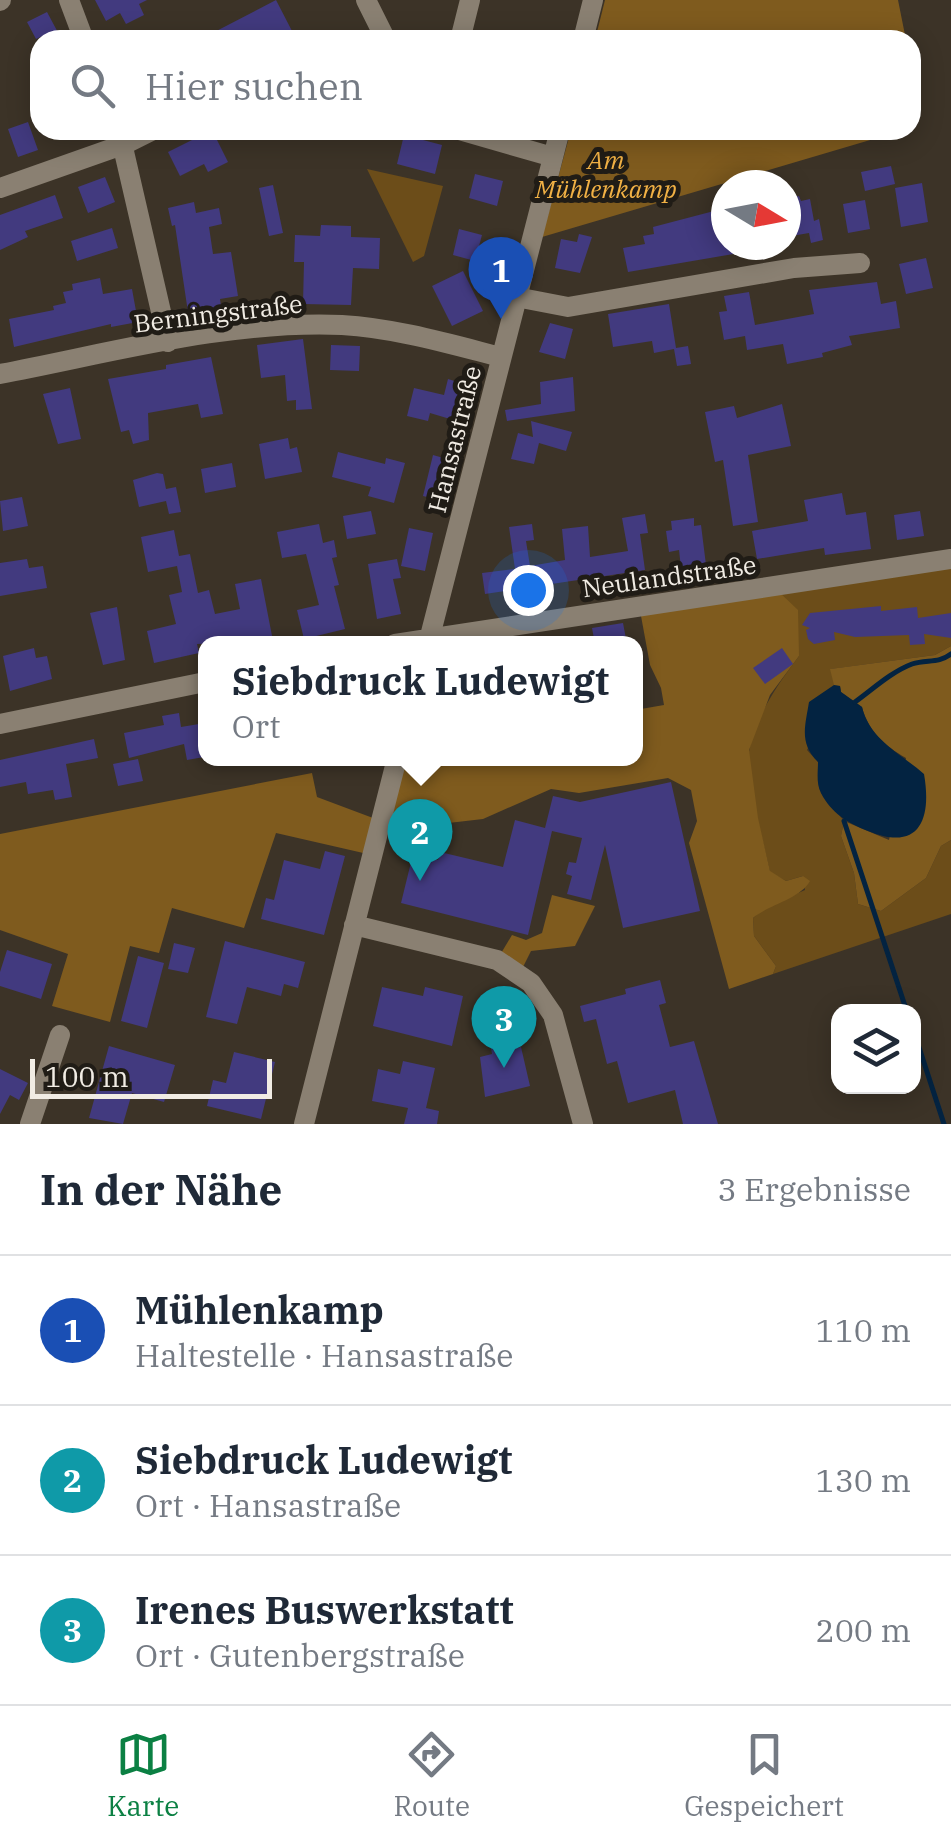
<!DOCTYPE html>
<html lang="de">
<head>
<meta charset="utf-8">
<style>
  body { margin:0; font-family:"IBM Plex Serif",serif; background:#f6f6f7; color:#1f2937 }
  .controls { position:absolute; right:30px; bottom:30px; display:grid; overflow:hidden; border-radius:20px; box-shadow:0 5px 25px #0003 }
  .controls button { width:90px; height:90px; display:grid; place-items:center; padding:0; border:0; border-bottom:2px solid #e0e1e3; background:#fff; color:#1f2937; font:50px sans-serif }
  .compass { position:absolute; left:711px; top:170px; width:90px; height:90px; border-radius:50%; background:#fff; box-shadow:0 5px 25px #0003; rotate:100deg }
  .scale { position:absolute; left:30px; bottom:25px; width:242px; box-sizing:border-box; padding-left:10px; border:5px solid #f1ece4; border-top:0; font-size:28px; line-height:35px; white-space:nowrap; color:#f1ece4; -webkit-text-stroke:8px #201c16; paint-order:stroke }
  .you { position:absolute; left:528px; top:590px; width:35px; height:35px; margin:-25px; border:8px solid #fff; border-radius:50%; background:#1a73e8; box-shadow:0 0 0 15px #1a73e833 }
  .badge { display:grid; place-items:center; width:65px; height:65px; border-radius:50%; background:#0b8043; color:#fff; font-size:32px; font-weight:700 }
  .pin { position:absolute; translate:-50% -82px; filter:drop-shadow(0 2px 5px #0008) }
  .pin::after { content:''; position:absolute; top:52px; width:35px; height:30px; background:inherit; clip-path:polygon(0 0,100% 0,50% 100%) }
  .popup { position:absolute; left:198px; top:636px; width:445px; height:130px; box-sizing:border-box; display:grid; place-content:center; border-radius:20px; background:#fff; filter:drop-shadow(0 2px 8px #0005); font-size:32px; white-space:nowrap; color:#747a83 }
  .popup b { font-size:38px; color:#1f2937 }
  .popup::after { content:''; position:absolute; left:50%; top:100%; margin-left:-20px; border:20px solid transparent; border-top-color:#fff }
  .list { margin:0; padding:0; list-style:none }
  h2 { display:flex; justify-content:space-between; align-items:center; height:130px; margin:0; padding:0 40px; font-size:42px }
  h2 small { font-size:32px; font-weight:400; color:#747a83 }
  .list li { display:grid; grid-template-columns:65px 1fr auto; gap:30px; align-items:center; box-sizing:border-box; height:150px; padding:0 40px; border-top:2px solid #e0e1e3 }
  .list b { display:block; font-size:38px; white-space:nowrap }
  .list p { margin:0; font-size:32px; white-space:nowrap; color:#747a83 }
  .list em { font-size:32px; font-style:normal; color:#747a83 }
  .icon { flex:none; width:55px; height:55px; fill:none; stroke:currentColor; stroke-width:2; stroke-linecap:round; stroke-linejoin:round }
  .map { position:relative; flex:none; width:951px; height:1124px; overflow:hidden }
  .search { position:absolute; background:#fff; box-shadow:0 5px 25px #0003; left:30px; right:30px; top:30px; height:110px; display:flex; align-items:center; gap:25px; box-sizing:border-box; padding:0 35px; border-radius:30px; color:#747a83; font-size:38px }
  .sheet { height:580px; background:#fff }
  nav { display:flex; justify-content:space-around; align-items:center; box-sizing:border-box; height:140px; border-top:2px solid #e0e1e3; background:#fff; font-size:28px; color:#747a83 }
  nav a { display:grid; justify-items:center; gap:5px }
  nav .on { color:#0b8043 }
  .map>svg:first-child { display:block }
  .green { fill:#6c4d19 }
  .forest { fill:#7f5b1e }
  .water { fill:#032341 }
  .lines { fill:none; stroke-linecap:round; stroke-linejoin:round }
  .stream { stroke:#032341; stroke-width:5 }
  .building { fill:#423a7f }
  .minor { stroke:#8a8072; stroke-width:20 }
  .labels { text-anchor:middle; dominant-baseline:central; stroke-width:10; stroke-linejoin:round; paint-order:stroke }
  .park-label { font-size:25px; font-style:italic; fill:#f1b145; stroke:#201c16 }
  .street-label { font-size:25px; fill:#f1ece4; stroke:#201c16 }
</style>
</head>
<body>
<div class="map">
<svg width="951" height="1124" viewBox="0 0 951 1124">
  <rect width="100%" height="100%" fill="#3c3327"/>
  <path class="green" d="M 367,169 L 443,186 L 424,256 L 413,262 Z
    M 951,564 L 951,646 L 935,655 L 831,669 L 840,686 L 807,750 L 818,762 L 821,793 L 844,821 L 841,836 L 854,873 L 858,904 L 881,911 L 926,878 L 941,846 L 951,840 L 951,914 L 773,974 L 776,966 L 754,936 L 753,918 L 766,907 L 805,890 L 803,876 L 786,881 L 770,872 C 764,843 743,772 750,746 C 759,711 778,684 799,656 L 779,592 Z"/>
  <path class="forest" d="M 605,0 L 898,0 L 906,40 L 595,40 Z
    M 571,130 L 904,130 L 542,237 Z
    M 779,592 L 798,610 L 799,656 L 770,695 L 749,750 L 758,818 L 770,871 L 786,881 L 803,876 L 810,881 C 800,899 770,904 753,918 L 754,936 L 776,966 L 773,974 L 729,989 L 689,843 L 697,821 L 691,790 L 668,778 L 579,793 L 551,789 L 483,819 L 414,827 L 381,822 L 372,855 L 276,833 L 244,928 L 172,908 L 159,953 L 130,946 L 110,1022 L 52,1006 L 68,954 L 0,930 L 0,834 L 312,773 L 317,797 L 381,821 L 403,759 L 635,758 L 635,710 L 664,705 L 661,688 L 650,665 L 639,605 Z
    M 951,646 L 951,840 L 941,846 L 926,878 L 881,911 L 858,904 L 854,873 L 841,836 L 844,821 L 889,840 L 906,758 C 885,746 868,731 862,707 L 841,692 L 840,686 L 834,685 L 830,669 L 935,655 Z
    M 552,895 L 595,906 L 575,946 L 531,951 L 519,975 L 497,960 L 512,935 L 526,940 L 542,933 Z"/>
  <path class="water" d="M 834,685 L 840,686 L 841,692 L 862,707 C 870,740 900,753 924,774 C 932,820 919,852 868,831 C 848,823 831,813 821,793 C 816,784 818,771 818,762 C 799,743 805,727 809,702 Z"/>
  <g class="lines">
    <path class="stream" d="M 855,702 C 873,689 891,672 912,664 C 927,659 938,664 951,654
      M 844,821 L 907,1012
      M 914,1032 L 944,1124"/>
  </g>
  <path class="building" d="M 95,0 L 147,0 L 139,4 L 144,15 L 126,24 L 120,13 L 106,21 Z
    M 276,0 L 292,31 L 274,40 L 199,40 Z
    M 47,12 L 62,40 L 47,40 L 45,35 L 36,39 L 27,22 Z
    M 28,122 L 38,150 L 18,157 L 8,129 Z
    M 212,130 L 228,162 L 208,172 L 204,164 L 180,176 L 168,152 Z
    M 404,135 L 442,145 L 435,174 L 397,164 Z
    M 891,166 L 895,184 L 865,191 L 861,172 Z
    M 475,174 L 503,181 L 497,206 L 469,198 Z
    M 105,177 L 115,202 L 88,213 L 78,187 Z
    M 922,183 L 928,222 L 901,227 L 895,188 Z
    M 273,185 L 283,233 L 269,236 L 259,188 Z
    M 55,195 L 63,218 L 25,231 L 28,237 L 0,250 L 0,215 Z
    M 799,196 L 801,201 L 810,199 L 814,221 L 819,219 L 823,240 L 811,243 L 809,233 L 786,237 L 786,199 Z
    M 865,200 L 870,229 L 848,233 L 843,204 Z
    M 194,202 L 196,213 L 219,208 L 222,224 L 209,227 L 213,254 L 231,252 L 238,296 L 220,299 L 222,314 L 189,319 L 175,225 L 172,226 L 168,208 Z
    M 714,211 L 716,226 L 726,224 L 726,245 L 750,245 L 751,251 L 628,272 L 623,248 L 645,244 L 643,236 L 654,234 L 653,227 Z
    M 321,225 L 351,226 L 351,237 L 380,238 L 379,269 L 353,268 L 351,305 L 303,304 L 304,262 L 294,262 L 295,235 L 320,236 Z
    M 112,228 L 118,248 L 77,261 L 71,241 Z
    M 459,229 L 482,235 L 475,261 L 453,255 Z
    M 579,234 L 592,237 L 580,273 L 555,268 L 561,239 L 577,242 Z
    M 926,258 L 933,288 L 906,294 L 899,264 Z
    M 463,271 L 483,311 L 452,326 L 432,286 Z
    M 100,278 L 103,294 L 132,289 L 138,322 L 111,327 L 111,324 L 14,347 L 9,319 L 54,310 L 53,306 L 66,303 L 63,292 L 73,290 L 72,284 Z
    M 877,282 L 881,304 L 896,301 L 900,328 L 849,336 L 852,345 L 822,353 L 823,357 L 787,364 L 783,344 L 747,350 L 745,336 L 724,340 L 719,312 L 727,311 L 724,296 L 749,292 L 755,325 L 814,314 L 809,290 Z
    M 669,304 L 676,348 L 688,346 L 691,364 L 677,366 L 674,349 L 654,353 L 652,341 L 613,347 L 608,314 Z
    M 550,323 L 573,329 L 565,359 L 539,352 Z
    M 303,339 L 312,409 L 296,410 L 296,400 L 287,401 L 285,375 L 261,378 L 257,345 Z
    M 331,345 L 360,346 L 359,371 L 330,370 Z
    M 211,357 L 223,414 L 201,418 L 198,404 L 148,413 L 149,440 L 133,444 L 129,430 L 121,432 L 108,379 L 166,369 L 166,365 Z
    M 573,377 L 575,411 L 507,421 L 505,410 L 541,404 L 540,382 Z
    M 448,379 L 470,386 L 460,422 L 430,413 L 428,421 L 407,416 L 414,388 L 444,395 Z
    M 70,388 L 81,439 L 58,444 L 43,394 Z
    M 782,404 L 791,446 L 748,455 L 758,522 L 733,526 L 723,460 L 715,462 L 705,412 L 734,406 L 737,418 Z
    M 531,421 L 572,432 L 566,451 L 539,443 L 534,464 L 511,459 L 518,433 L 533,437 Z
    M 288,438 L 290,449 L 297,447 L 302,472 L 265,479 L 259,444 Z
    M 338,452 L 385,464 L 386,458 L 405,463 L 394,503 L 368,496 L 371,487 L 332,477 Z
    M 433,455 L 454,461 L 443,501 L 423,496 Z
    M 232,463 L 236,487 L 205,493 L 201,469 Z
    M 157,473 L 163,474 L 166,489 L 176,487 L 181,512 L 169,514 L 166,501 L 139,507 L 133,480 Z
    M 842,493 L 846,515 L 866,512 L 871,549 L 825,555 L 824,548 L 757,559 L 752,531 L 808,521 L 804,500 Z
    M 22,497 L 28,526 L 3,531 L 0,501 Z
    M 371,511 L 376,534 L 347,539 L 343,516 Z
    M 920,511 L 924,536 L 897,540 L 894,515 Z
    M 645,514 L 648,533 L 640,534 L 645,570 L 485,594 L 482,573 L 515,569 L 509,527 L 532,524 L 534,540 L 526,541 L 530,566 L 565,560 L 562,529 L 588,526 L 590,557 L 628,551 L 622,518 Z
    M 694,518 L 694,526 L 701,525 L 706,565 L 681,568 L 679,550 L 669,552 L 666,531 L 672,530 L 671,521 Z
    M 319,524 L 323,543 L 334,540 L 337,557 L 332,558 L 339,585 L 334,586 L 345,629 L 304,639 L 297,610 L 319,605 L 306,554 L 282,558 L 277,532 Z
    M 409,528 L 433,533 L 425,571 L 401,566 Z
    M 174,530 L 179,556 L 190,554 L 198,593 L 209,590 L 215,614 L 240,609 L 235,584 L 261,579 L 273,641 L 197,644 L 199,653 L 154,663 L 147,631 L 176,624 L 169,595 L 182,592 L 177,566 L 148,572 L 141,537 Z
    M 27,559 L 29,568 L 43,566 L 47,588 L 0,596 L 0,563 Z
    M 397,559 L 401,578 L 393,579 L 401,614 L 377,619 L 368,564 Z
    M 881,606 L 881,611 L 917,607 L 918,618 L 951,613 L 951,638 L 924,634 L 925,644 L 910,645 L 909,635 L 855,637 L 834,632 L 835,640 L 814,644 L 808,639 L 806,630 L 810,628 L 802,625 L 810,613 Z
    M 117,607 L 125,660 L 103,665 L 90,613 Z
    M 623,623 L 627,644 L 595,644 L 592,628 Z
    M 34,648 L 36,658 L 47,656 L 52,679 L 10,691 L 3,656 Z
    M 782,648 L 793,664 L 765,684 L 753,668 Z
    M 179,713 L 181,727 L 199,724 L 204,757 L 187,760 L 184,744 L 129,758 L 124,733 L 164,725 L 162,716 Z
    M 94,739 L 98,758 L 66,764 L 72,797 L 55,800 L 53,790 L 28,794 L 26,782 L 0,787 L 0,760 Z
    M 138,759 L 143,781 L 118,786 L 113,764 Z
    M 671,782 L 700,911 L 623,928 L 605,845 L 591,900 L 567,894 L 572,876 L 566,874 L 569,862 L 576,863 L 582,838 L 552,831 L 528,935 L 401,903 L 413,854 L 438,860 L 440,852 L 503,867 L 515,820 L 545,828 L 553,796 L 580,802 Z
    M 325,851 L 345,856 L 324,935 L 261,919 L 266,898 L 274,900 L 284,860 L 320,869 Z
    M 225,941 L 305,962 L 298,988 L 284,984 L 281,996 L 247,987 L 237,1024 L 206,1017 Z
    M 174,943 L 195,948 L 188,973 L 168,969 Z
    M 7,950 L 52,964 L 41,999 L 0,986 L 0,972 Z
    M 138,956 L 164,963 L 147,1028 L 121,1021 Z
    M 660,980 L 666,1003 L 659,1005 L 670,1047 L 694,1041 L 718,1124 L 683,1124 L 675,1090 L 628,1103 L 617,1061 L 607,1064 L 596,1019 L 584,1022 L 580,1006 L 626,994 L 625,989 Z
    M 382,987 L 423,996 L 425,987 L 463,996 L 452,1046 L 373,1026 Z
    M 503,1018 L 509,1050 L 521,1047 L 530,1086 L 485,1097 L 480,1057 L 492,1054 L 487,1022 Z
    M 109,1046 L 175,1065 L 164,1102 L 132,1093 L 123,1124 L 89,1118 Z
    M 234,1052 L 275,1062 L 261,1119 L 207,1106 L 213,1080 L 226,1083 Z
    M 403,1061 L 435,1068 L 426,1108 L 439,1111 L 437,1124 L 404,1124 L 408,1108 L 372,1101 L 378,1069 L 400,1074 Z
    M 0,1069 L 28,1083 L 19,1100 L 10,1095 L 0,1114 Z"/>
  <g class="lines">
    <path class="minor" d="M 69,0 L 84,40
      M 366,0 L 386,40
      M 0,1 L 1,0
      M 460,40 L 470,0
      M 583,40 L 593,0
      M 119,130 L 168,342
      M 459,130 L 553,157
      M 0,188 L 125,144 L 153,130
      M 516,297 L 568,307 L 794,268 L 860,263
      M 0,374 C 111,353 228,320 342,325 C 395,328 450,344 501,357
      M 395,644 L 951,559
      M 428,644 L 560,130
      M 0,724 L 205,682
      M 354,925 L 497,960 L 531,983 L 553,1015 L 583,1124
      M 30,1124 L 60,1035
      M 304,1124 L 397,758"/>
  </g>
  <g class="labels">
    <g class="park-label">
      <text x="606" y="159">Am<tspan x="606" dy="29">Mühlenkamp</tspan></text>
    </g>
    <g class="street-label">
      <text transform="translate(218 313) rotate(-7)">Berningstraße</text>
      <text transform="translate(454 439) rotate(-76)">Hansastraße</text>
      <text transform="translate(669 576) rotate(-8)">Neulandstraße</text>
    </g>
  </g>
</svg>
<div class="controls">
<button><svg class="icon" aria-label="layers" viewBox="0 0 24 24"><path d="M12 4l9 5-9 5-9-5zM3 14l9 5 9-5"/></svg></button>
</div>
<svg class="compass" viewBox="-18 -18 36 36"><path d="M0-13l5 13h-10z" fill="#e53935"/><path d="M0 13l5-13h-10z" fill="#747a83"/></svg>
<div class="scale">100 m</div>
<div class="you"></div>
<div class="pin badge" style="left:501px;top:319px;background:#1a4fb4">1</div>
<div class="pin badge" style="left:420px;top:881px;background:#0f9aa8">2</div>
<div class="popup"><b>Siebdruck Ludewigt</b>Ort</div>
<div class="pin badge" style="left:504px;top:1068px;background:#0f9aa8">3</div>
<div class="search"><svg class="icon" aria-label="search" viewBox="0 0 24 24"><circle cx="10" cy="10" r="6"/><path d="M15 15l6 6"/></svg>Hier suchen</div>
</div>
<section class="sheet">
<h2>In der Nähe<small>3 Ergebnisse</small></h2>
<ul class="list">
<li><span class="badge" style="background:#1a4fb4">1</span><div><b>Mühlenkamp</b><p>Haltestelle · Hansastraße</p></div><em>110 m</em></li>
<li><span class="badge" style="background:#0f9aa8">2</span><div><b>Siebdruck Ludewigt</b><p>Ort · Hansastraße</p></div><em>130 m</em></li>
<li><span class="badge" style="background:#0f9aa8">3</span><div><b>Irenes Buswerkstatt</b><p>Ort · Gutenbergstraße</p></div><em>200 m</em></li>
</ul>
</section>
<nav>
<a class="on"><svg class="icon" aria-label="map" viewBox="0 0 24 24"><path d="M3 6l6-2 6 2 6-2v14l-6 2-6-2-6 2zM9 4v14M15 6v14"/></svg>Karte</a>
<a><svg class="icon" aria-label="directions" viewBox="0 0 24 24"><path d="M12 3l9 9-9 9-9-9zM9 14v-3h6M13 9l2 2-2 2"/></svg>Route</a>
<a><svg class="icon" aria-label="saved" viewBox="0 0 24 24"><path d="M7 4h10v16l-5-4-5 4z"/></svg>Gespeichert</a>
</nav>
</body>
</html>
